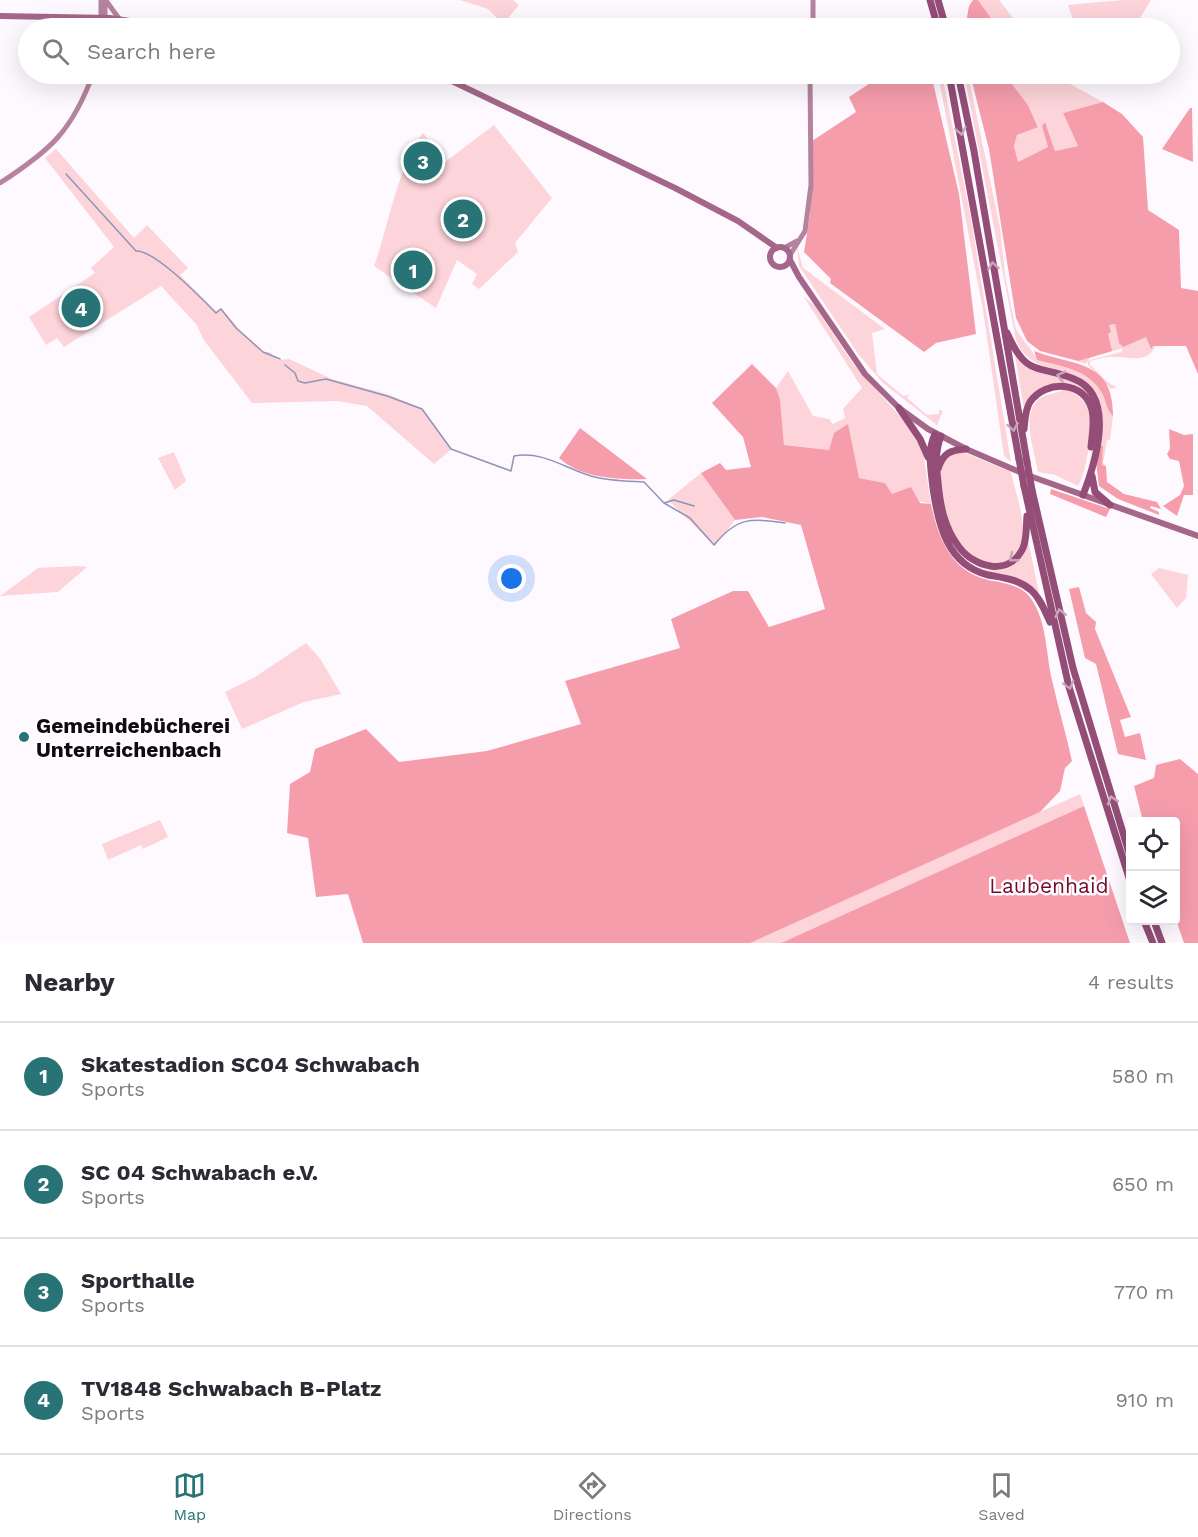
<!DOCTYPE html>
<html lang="en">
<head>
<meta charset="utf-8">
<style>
  body { margin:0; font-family:"Work Sans",sans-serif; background:#f2f2f3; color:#2b2b33 }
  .controls { position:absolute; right:18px; bottom:18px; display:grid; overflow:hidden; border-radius:6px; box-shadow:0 6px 24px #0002 }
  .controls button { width:54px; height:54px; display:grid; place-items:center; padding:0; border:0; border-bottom:2px solid #e1e1e2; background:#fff; color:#2b2b33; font:30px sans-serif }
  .you { position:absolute; left:512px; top:579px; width:21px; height:21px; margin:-15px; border:4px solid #fff; border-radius:50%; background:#1a73e8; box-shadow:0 0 0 9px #1a73e833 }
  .badge { display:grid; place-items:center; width:39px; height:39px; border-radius:50%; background:#287375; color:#fff; font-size:20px; font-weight:700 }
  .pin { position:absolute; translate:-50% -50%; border:3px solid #fff; box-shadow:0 2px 6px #0006 }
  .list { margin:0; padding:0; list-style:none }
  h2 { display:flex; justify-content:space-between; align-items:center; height:78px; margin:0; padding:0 24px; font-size:26px }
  h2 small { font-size:20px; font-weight:400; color:#7c7c81 }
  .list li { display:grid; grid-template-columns:39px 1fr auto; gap:18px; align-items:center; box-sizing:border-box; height:108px; padding:0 24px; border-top:2px solid #e1e1e2 }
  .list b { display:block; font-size:22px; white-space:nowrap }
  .list p { margin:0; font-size:20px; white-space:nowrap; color:#7c7c81 }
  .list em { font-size:20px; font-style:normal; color:#7c7c81 }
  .icon { flex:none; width:33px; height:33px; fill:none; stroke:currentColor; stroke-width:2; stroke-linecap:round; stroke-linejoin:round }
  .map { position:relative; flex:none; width:1198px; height:943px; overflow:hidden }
  .search { position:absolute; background:#fff; box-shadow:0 6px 24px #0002; left:18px; right:18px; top:18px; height:66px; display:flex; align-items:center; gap:15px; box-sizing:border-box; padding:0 21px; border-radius:33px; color:#7c7c81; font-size:22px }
  .sheet { height:510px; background:#fff }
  nav { display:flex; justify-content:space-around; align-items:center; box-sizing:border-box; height:84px; border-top:2px solid #e1e1e2; background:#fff; font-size:16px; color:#7c7c81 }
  nav a { display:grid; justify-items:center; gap:3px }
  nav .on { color:#287375 }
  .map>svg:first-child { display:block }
  .green { fill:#fcd4d9 }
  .forest { fill:#f69dac }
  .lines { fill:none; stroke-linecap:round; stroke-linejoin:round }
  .stream { stroke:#8e95b8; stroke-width:1.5 }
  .secondary { stroke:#b6839f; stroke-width:5 }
  .primary { stroke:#a4678a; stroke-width:6 }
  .highway { stroke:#934d77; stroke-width:7 }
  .highway-bridge { stroke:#934d77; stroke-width:7 }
  .oneway { stroke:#c9a6bb }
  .poi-dot { fill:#287375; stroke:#fff; stroke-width:2 }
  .labels { text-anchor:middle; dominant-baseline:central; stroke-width:5; stroke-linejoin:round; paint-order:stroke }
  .poi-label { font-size:21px; font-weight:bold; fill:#120a13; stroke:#fff; text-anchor:start }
  .park-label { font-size:21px; fill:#740b2f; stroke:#fff }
</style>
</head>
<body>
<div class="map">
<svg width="1198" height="943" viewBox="0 0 1198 943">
  <rect width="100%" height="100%" fill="#fef9ff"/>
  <path class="green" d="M 460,0 L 513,0 L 519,5 L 503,24 L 488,9 Z
    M 978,0 L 999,0 L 1021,28 L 998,28 Z
    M 1122,0 L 1151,0 L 1137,23 L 1113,25 L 1113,28 L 1076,28 L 1068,5 Z
    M 938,74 L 942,74 L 971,219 L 1011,462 L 1004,456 L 983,310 Z
    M 964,74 L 968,74 L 1000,228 L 1005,275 L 1015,326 C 1021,340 1032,348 1037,360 C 1063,367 1089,369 1103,395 C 1106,402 1107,411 1113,416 L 1110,440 L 1107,440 L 1103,463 L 1106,466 L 1102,465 C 1101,459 1099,453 1099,447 C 1099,431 1106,418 1099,401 C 1083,359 1033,382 1016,340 Z
    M 1041,74 L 1059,74 L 1070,84 L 1103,102 L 1063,113 L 1078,146 L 1055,151 L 1045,123 L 1042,126 L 1049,147 L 1018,162 L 1014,146 L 1017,135 L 1038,126 L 1028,105 L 1012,84 Z
    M 494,125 L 552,198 L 515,243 L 518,252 L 479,289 L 472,284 L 477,274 L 457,260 L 436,308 L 374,266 C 390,222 396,171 423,133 L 445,162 Z
    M 56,149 L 134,238 L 147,225 L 188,268 L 180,275 L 216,311 L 221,308 L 240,330 L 264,352 L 270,352 L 278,360 L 289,359 L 332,379 L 390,395 L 423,409 L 452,449 L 434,464 L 367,406 L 337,401 L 252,403 L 203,339 L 197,325 L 161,286 L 64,347 L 57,338 L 46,345 L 29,317 L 95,273 L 91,268 L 114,247 L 45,158 Z
    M 797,246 L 803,268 L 885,329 L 872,333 L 877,374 L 903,396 L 909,395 L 907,398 L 927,415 L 939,414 L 939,410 L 943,411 L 937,425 L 883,383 L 859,355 L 799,266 Z
    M 804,297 L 814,305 L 854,365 L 906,423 L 923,451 L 931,504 L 892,495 L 885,483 L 859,478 L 834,433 L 829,450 L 784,445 L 780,399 L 776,388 L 788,371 L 813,416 L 829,419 L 833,424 L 845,418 L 843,409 L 862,388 Z
    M 1115,324 L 1119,342 L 1146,337 L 1155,346 C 1147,366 1125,355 1109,357 C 1103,357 1096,360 1090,361 L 1090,365 C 1099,372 1106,384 1117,387 L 1111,389 L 1088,365 L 1088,362 L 1090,360 L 1121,352 L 1123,348 L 1090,358 L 1086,364 L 1078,361 L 1108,334 L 1109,325 Z
    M 1015,356 L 1033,371 L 1069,380 L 1086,390 L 1095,405 L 1096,434 L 1087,474 L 1094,436 L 1086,396 L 1053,385 L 1024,409 Z
    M 1064,389 C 1074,393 1082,397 1087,406 C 1095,421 1087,472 1078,486 L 1055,475 L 1038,472 C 1035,452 1020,415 1039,399 C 1047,393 1059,394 1064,389 Z
    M 174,452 L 186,481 L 175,490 L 158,458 Z
    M 955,452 L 965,453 L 1011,472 C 1015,492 1026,520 1022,540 C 1017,566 987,570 968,555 C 952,542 931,477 944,460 C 946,457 952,454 955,452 Z
    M 701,473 L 735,520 L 715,546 L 668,500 Z
    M 937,497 C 949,528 962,584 1007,567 L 1028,540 L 1039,593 C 1028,582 1016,580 1001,577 C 951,566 948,542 937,497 Z
    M 78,566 L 87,567 L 58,592 L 0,596 L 38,568 Z
    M 1159,568 L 1188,575 L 1186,598 L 1177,608 L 1151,574 Z
    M 306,643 L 321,660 L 341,694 L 304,702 L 242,729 L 225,692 L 255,677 Z
    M 1080,794 L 1084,806 L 781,943 L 748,943 Z
    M 160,820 L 168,837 L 143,849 L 141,845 L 108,860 L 102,844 Z"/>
  <path class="forest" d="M 973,0 L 978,0 L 998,28 L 965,28 L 969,6 Z
    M 884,74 L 931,74 L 959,194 L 976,334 L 936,343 L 924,352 L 830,283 L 831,279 L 804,252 L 810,214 L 812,141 L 856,112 L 849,97 Z
    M 970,74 L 1041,74 L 1012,84 L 1028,105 L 1038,127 L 1017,135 L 1014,146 L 1018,162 L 1048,147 L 1042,126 L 1045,122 L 1055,151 L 1078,146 L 1063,113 L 1103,102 L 1122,114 L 1143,137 L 1148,210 L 1179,230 L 1181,288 L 1198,291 L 1198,374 L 1186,346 L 1153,346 L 1151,349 L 1146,337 L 1123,347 L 1119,343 L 1115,324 L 1109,325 L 1111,332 L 1108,334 L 1112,351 L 1078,361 L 1040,351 L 1027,341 L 1016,318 L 989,149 Z
    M 1190,108 L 1192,108 L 1193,162 L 1162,149 Z
    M 1034,351 C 1072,366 1114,359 1113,416 C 1107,411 1106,402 1103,395 C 1089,369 1063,367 1037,360 Z
    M 752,364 L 776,388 L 780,399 L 784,445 L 829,450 L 834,433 L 848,424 L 859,478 L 885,483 L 892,494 L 911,487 L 920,503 L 931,504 C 938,538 951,571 988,580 C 1004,583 1023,585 1032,600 C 1047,623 1046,654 1052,680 C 1058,707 1066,734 1072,761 L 1065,768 L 1060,791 L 1040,812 L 750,943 L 363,943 L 348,894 L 316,897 L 308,838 L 287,833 L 290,784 L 310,772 L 315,749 L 366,729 L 399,762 L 487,751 L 581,724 L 565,681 L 680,648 L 671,619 L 733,591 L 748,591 L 769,627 L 825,609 L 801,525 L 762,517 L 735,520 L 701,473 L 720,463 L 726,470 L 751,467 L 743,437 L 712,403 Z
    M 580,428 L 647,479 C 618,480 581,478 559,458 Z
    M 1169,429 L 1184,435 L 1193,434 L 1193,495 L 1184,495 L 1177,516 L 1163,506 L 1180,495 L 1184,486 L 1179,461 L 1170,459 L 1167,454 L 1170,449 Z
    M 1099,446 L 1103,446 L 1102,465 L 1106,466 L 1107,482 L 1124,494 L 1157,502 L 1161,509 L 1151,506 L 1150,508 L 1159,512 L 1159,515 L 1118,499 L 1099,486 L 1096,462 Z
    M 1051,489 L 1110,509 L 1106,517 L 1050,494 Z
    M 1079,587 L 1086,613 L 1096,622 L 1095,629 L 1131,717 L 1120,720 L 1125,737 L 1140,733 L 1146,760 L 1118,754 L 1096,664 L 1085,658 L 1069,589 Z
    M 1180,759 L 1198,774 L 1198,943 L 1184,943 L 1176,920 L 1176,822 L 1143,821 L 1134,786 L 1154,778 L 1156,765 Z
    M 1084,806 L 1130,943 L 781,943 Z"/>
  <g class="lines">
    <path class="stream" d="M 66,174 L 136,251 C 155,250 201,298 216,313 L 221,309 L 236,328 L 263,352 L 280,359
      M 285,365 L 295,373 L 298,381 L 305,383 L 326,379 L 387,396 L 422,409 L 451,449 L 511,471 L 514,456 C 544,451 564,468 591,476 C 608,481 626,481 644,482 L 664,503 L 674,500 L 694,506
      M 664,503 L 690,518 L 714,545 C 737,517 750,518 785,523"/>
    <path class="secondary" d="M 813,0 L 813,28
      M 107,2 L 120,20
      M 101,28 L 101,0
      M 105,28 L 105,0
      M 0,183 C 51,150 72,131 93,74
      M 784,248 L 797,241
      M 790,255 L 805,231 L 811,185 L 810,74"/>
    <path class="primary" d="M 0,16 L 110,18 L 176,28
      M 437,74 L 675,188 L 738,221 L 777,248
      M770 257a10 10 0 1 1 20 0a10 10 0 1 1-20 0Z
      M 790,260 L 799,277 L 865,374 L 899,408 L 928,429 L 966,449 L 1027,475 L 1198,536"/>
    <path class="highway" d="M 930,0 L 938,28
      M 938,0 L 946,28
      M 949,74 L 1019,459
      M 958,74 L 974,151 L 1027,462
      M 1007,333 C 1027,378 1037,364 1074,379 C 1117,396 1095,464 1083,495
      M 899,408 L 920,439 L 928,457
      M 1024,429 C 1025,420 1025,410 1030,402 C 1046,379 1085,381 1092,410 C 1095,422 1092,435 1091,447
      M 935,434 C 927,451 931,469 933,488 C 938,524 947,565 988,575 C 1004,578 1018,579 1031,590 C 1040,598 1045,611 1050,622
      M 941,436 C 935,451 936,465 938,482 C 940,505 944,527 959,547 C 975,568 1009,577 1023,548 C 1027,538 1026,527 1027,516
      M 938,469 C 943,453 950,450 966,449
      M 1092,476 L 1095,492 L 1110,505
      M 1024,486 L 1069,687 L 1130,881
      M 1032,490 L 1073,668 L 1130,856
      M 1144,921 L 1153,943
      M 1154,921 L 1162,943"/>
    <path class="highway-bridge" d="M 1019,459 L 1024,486
      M 1027,462 L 1032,490"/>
  </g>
  <defs><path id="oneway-chevron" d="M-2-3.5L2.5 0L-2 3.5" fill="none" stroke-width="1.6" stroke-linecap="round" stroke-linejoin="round" transform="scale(1.5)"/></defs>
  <g class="oneway">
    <use href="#oneway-chevron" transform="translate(961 131) rotate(79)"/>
    <use href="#oneway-chevron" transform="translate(993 266) rotate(-99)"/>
    <use href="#oneway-chevron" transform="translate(1061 376) rotate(-167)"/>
    <use href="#oneway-chevron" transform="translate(1013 427) rotate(80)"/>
    <use href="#oneway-chevron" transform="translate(1013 558) rotate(141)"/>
    <use href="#oneway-chevron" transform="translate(1060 613) rotate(-103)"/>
    <use href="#oneway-chevron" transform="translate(1069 685) rotate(75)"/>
    <use href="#oneway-chevron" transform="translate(1112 800) rotate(-108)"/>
  </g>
  <circle class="poi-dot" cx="24" cy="737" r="6"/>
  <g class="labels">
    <g class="poi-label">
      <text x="36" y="725">Gemeindebücherei<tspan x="36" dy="24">Unterreichenbach</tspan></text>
    </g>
    <g class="park-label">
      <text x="1049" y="885">Laubenhaid</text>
    </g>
  </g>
</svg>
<div class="controls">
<button><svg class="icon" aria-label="locate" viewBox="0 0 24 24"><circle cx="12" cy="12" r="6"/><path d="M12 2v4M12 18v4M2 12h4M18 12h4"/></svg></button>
<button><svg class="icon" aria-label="layers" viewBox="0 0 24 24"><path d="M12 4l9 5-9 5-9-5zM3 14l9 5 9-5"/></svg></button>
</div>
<div class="you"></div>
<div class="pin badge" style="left:413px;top:270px">1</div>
<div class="pin badge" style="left:463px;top:219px">2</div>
<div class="pin badge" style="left:423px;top:161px">3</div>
<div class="pin badge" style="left:81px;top:308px">4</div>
<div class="search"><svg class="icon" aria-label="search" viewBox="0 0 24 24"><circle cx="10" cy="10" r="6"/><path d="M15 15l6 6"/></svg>Search here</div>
</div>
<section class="sheet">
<h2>Nearby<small>4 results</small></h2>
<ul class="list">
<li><span class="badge">1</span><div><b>Skatestadion SC04 Schwabach</b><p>Sports</p></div><em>580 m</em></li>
<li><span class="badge">2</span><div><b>SC 04 Schwabach e.V.</b><p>Sports</p></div><em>650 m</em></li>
<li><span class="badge">3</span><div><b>Sporthalle</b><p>Sports</p></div><em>770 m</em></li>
<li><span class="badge">4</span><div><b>TV1848 Schwabach B-Platz</b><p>Sports</p></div><em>910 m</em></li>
</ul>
</section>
<nav>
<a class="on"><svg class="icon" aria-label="map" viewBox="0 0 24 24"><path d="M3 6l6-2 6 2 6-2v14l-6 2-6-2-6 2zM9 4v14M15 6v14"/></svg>Map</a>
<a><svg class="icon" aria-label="directions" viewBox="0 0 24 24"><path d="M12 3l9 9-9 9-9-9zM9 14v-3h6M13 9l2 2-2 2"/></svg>Directions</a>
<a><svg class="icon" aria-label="saved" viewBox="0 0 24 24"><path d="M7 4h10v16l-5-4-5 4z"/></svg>Saved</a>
</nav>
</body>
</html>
